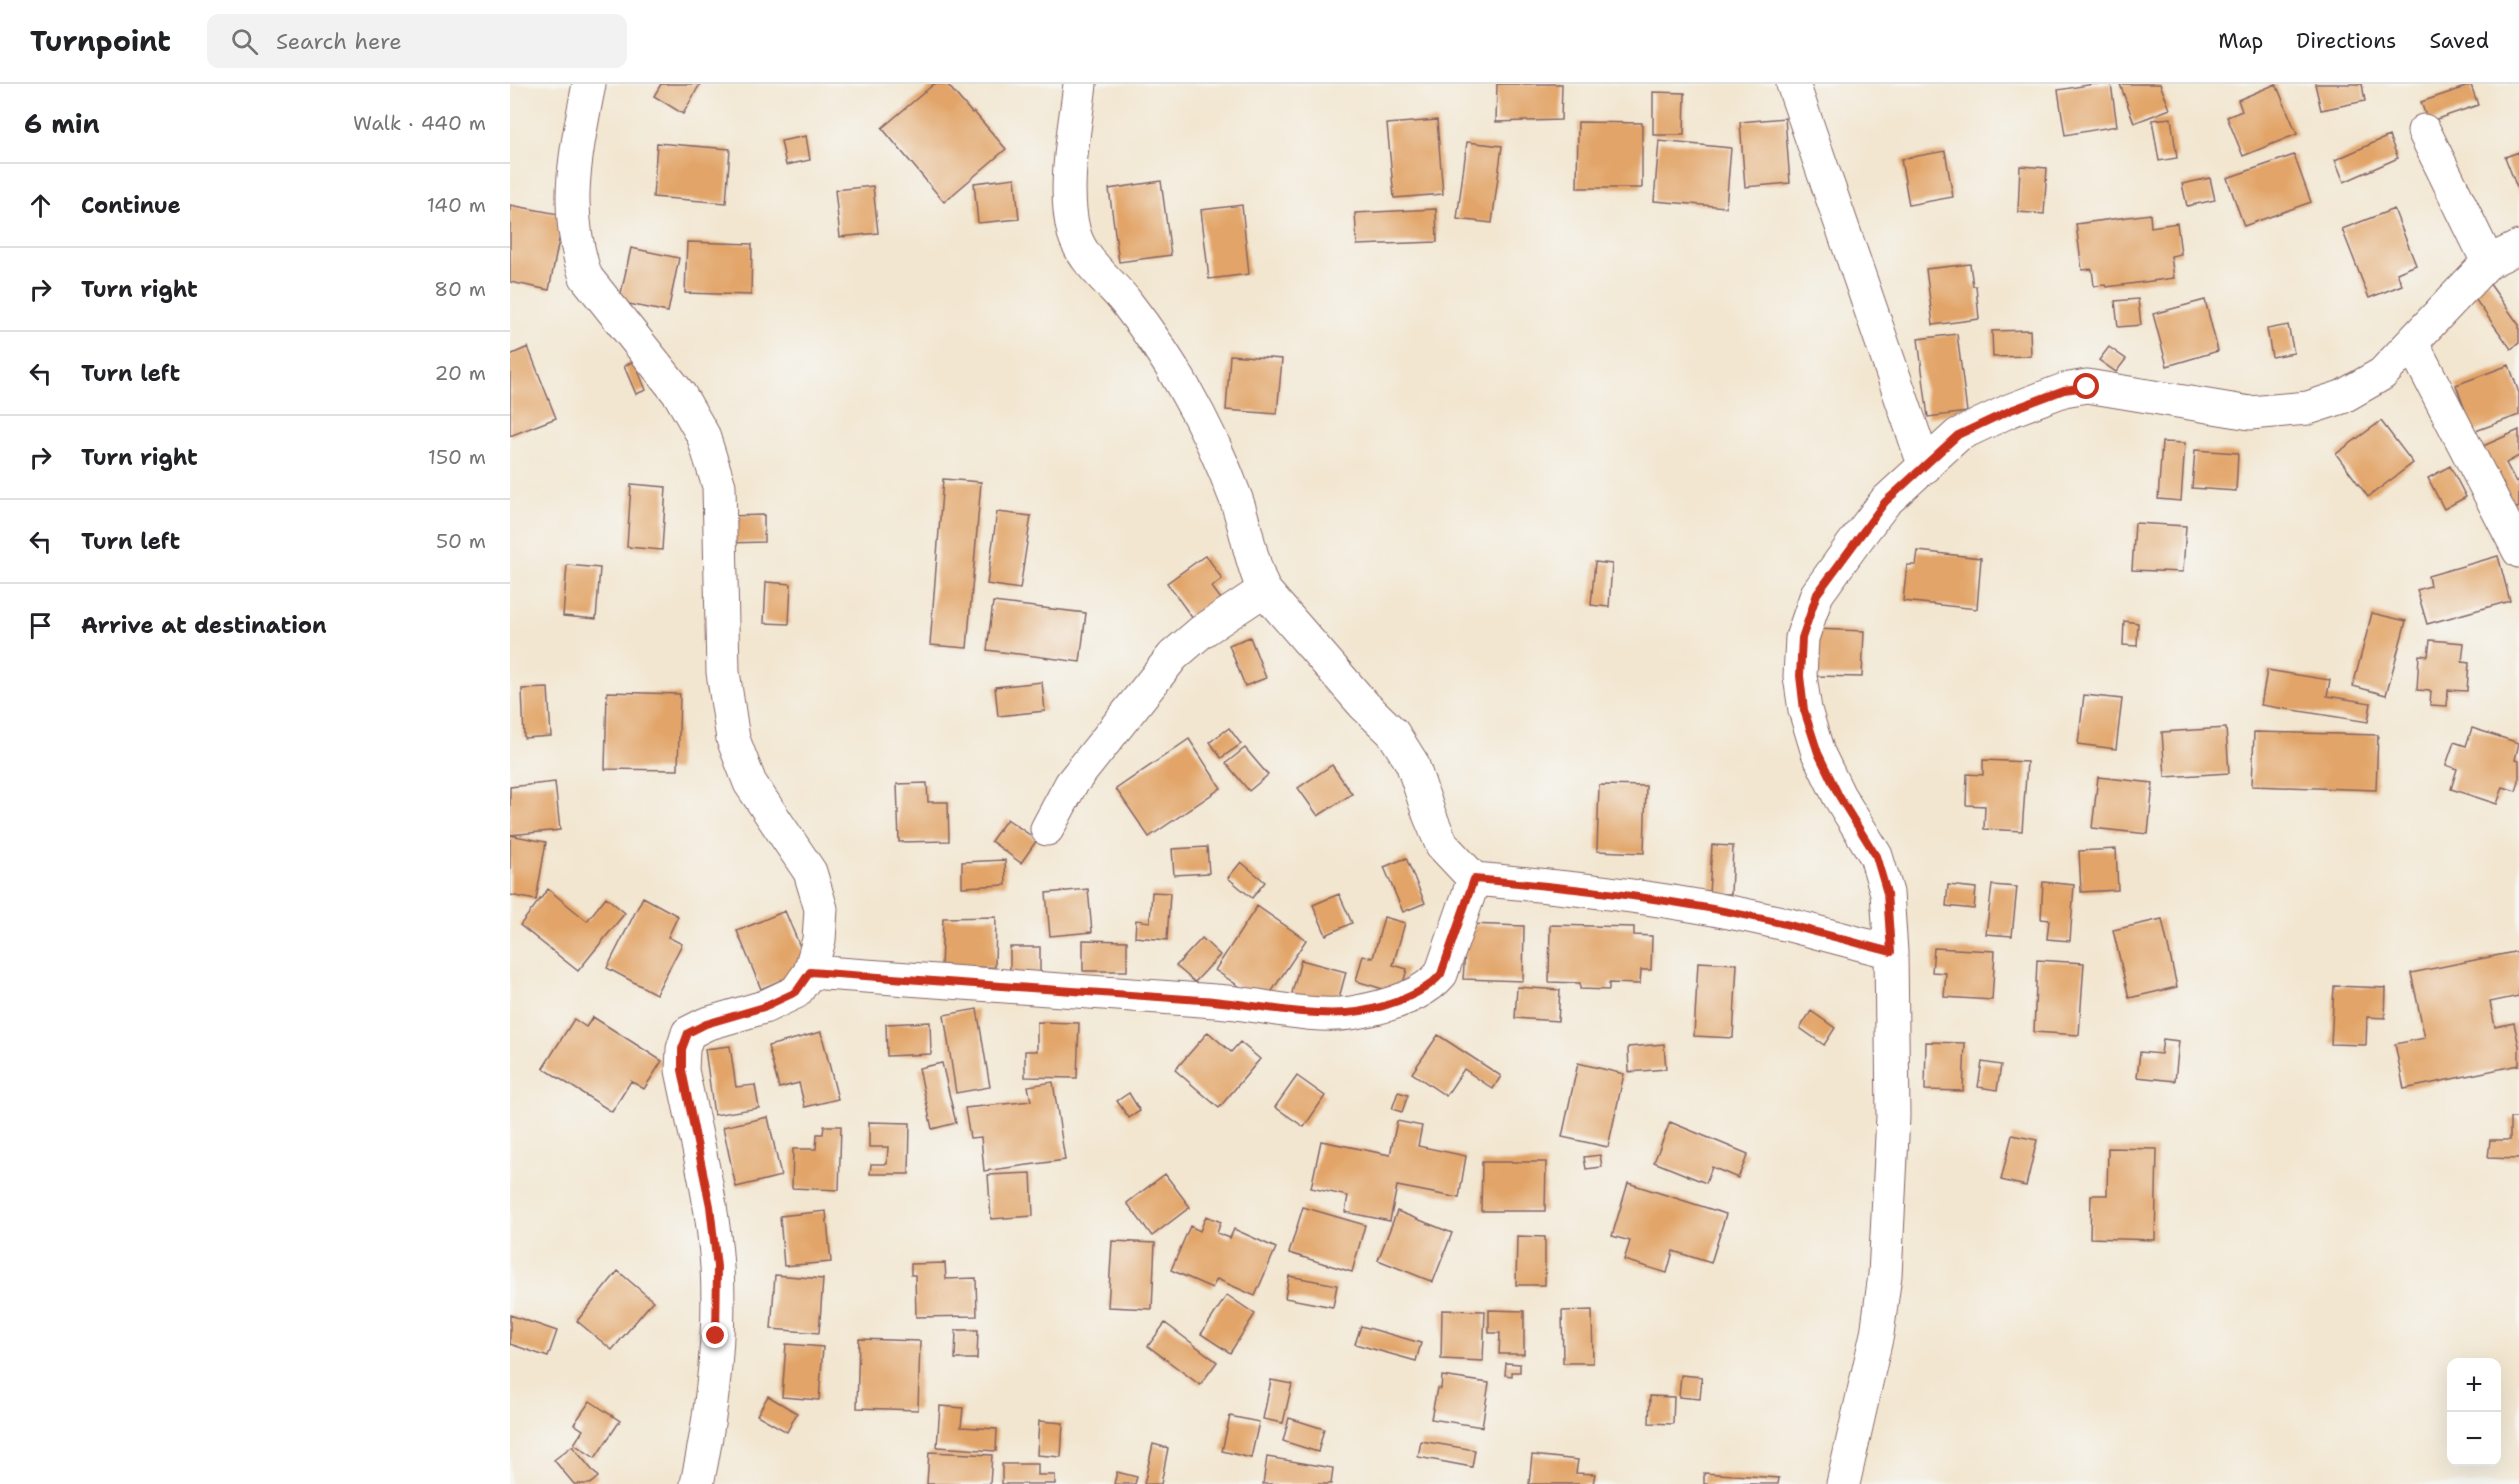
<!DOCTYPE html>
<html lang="en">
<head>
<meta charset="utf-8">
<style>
  body { margin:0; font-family:"Shantell Sans",sans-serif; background:#f2f2f2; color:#202124 }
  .controls { position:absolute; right:18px; bottom:18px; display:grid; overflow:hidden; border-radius:12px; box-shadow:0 6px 24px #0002 }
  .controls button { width:54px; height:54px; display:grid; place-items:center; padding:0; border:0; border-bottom:2px solid #e0e0e0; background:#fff; color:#202124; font:30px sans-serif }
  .stop { position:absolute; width:18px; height:18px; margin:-14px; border:4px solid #c8321e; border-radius:50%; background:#fff }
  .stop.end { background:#c8321e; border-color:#fff; box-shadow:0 2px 6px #0008 }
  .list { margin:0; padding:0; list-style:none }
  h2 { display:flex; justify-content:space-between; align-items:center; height:78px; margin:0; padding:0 24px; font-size:26px }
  h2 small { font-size:20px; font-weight:400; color:#757577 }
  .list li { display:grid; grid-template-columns:39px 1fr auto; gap:18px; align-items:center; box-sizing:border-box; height:84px; padding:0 24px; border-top:2px solid #e0e0e0 }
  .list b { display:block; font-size:22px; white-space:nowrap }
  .list em { font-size:20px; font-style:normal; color:#757577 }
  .icon { flex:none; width:33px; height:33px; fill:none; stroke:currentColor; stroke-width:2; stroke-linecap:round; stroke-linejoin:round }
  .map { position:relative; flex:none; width:2009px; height:1400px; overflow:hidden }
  header { display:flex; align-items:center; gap:36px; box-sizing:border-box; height:84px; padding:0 30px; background:#fff; border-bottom:2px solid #e0e0e0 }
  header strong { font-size:28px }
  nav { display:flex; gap:33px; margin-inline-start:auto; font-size:21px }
  .search { width:420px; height:54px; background:#f2f2f2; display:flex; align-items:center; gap:15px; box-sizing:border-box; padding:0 21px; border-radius:12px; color:#757577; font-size:22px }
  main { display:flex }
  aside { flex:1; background:#fff }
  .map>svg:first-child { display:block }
  .building { fill:#e2a467 }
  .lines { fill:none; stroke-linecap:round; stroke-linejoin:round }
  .minor-casing { stroke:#856565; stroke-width:35 }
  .minor { stroke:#fff; stroke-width:33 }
  .route { stroke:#c8321e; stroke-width:8 }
</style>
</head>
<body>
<header>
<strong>Turnpoint</strong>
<div class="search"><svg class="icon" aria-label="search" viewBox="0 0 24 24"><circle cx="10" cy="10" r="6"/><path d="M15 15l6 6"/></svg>Search here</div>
<nav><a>Map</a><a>Directions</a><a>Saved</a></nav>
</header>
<main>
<aside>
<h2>6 min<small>Walk · 440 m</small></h2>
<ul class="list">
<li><svg class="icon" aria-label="ahead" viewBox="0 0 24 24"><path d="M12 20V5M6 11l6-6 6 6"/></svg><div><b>Continue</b></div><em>140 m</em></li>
<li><svg class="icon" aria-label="right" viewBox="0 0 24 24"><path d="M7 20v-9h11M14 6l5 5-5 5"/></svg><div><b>Turn right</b></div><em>80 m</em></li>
<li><svg class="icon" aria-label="left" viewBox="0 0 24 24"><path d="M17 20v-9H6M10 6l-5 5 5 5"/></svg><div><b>Turn left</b></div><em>20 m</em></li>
<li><svg class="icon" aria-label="right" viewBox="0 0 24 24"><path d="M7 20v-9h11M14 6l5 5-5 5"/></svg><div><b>Turn right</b></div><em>150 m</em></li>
<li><svg class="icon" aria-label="left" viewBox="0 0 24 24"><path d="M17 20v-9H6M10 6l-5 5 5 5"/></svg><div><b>Turn left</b></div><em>50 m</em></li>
<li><svg class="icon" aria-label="arrive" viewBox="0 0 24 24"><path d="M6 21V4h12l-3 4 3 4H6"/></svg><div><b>Arrive at destination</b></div></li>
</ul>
</aside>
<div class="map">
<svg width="2009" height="1400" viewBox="0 0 2009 1400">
  <rect width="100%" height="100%" fill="#f6f6f2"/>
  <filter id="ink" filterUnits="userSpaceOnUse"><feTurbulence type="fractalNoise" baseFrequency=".0167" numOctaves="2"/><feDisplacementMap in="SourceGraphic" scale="12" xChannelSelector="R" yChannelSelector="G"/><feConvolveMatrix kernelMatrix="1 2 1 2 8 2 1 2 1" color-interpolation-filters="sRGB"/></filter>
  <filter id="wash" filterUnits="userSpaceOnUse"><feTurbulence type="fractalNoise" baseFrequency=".008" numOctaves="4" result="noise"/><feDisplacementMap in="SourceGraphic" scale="24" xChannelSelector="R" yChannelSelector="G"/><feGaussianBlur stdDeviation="1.35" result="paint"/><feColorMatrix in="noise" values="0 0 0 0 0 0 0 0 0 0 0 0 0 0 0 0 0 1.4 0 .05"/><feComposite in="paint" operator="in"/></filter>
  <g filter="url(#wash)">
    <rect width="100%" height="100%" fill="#f2e6d0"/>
    <g id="blocks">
      <path class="building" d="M 151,0 L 190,0 L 173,30 L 144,12 Z
        M 424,0 L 437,0 L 462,29 L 464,28 L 496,65 L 434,118 L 372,44 Z
        M 987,0 L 1052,0 L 1051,36 L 986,38 Z
        M 1584,0 L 1601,0 L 1607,42 L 1555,51 L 1548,6 Z
        M 1610,0 L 1650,0 L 1660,25 L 1624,39 Z
        M 1766,0 L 1787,50 L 1733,72 L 1717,33 L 1732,27 L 1728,16 Z
        M 1805,0 L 1852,0 L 1855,17 L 1811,26 Z
        M 1961,1 L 1968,21 L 1918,38 L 1911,18 Z
        M 1143,8 L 1175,9 L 1174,51 L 1143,51 Z
        M 1275,34 L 1280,99 L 1235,103 L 1230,38 Z
        M 1661,34 L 1667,74 L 1649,77 L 1642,36 Z
        M 927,36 L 933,110 L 884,114 L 877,40 Z
        M 1068,38 L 1132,39 L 1132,104 L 1067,104 Z
        M 296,52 L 300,76 L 276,81 L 271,57 Z
        M 1879,52 L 1888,74 L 1834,98 L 1825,76 Z
        M 1149,57 L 1221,64 L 1216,123 L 1144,117 Z
        M 957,58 L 992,62 L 982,139 L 947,135 Z
        M 147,59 L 220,65 L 216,119 L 143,113 Z
        M 1435,67 L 1443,113 L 1399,121 L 1391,75 Z
        M 2009,68 L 2009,109 L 1995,73 Z
        M 1784,71 L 1801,118 L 1734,142 L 1717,94 Z
        M 1510,82 L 1537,84 L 1534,130 L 1508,128 Z
        M 505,94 L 509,135 L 468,139 L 464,99 Z
        M 1700,94 L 1705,116 L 1677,122 L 1672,100 Z
        M 651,97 L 661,171 L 609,178 L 599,105 Z
        M 363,102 L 368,149 L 330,153 L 325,106 Z
        M 0,121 L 54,131 L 39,206 L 0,198 Z
        M 732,121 L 739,190 L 699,195 L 691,126 Z
        M 926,125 L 927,158 L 847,161 L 845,129 Z
        M 1884,125 L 1906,181 L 1887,189 L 1892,201 L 1859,214 L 1832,145 Z
        M 1640,130 L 1641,143 L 1667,139 L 1671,170 L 1661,172 L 1664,194 L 1597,203 L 1596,201 L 1584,202 L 1582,185 L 1572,186 L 1566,140 Z
        M 177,158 L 242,160 L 241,211 L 175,209 Z
        M 121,164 L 169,174 L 158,228 L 109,218 Z
        M 1460,180 L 1463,202 L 1466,202 L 1469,235 L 1423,241 L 1416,185 Z
        M 1977,196 L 2009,241 L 2009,259 L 2001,265 L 1960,208 Z
        M 1628,215 L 1631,241 L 1608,243 L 1605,217 Z
        M 1695,216 L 1708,267 L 1657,282 L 1643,230 Z
        M 1778,241 L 1784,269 L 1762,273 L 1757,245 Z
        M 1520,246 L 1521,272 L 1483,273 L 1482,247 Z
        M 1447,250 L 1457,328 L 1418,333 L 1408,255 Z
        M 18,263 L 46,334 L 0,352 L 0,271 Z
        M 1599,263 L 1616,275 L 1606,288 L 1589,276 Z
        M 720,271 L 772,275 L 767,330 L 716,326 Z
        M 124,277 L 136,306 L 126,310 L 114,282 Z
        M 1999,281 L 2009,309 L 2009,331 L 1963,348 L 1946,301 Z
        M 1871,337 L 1903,379 L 1858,413 L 1826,370 Z
        M 2009,346 L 2009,372 L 1996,379 L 2006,398 L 2009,396 L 2009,423 L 1997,429 L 1969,364 Z
        M 1652,358 L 1675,359 L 1671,417 L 1648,415 Z
        M 1685,366 L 1728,369 L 1726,407 L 1682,404 Z
        M 1940,382 L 1956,413 L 1934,425 L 1918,394 Z
        M 433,395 L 471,398 L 457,564 L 420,561 Z
        M 121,400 L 156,403 L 152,466 L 117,463 Z
        M 487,428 L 521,432 L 510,505 L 477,500 Z
        M 254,431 L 254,458 L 218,459 L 218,432 Z
        M 1625,439 L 1676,442 L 1673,488 L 1622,486 Z
        M 1408,467 L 1471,474 L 1467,525 L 1393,517 L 1397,481 L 1406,481 Z
        M 696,471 L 712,495 L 702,503 L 711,515 L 683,535 L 657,499 Z
        M 1988,472 L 2000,517 L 1917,540 L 1907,506 L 1920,502 L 1918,492 Z
        M 1085,478 L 1102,480 L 1099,523 L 1081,521 Z
        M 57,481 L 90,484 L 86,535 L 53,532 Z
        M 256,498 L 281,500 L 279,540 L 254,539 Z
        M 483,518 L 576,529 L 570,578 L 477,566 Z
        M 1862,529 L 1896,537 L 1876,611 L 1843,602 Z
        M 1614,537 L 1628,539 L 1627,562 L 1613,561 Z
        M 1306,545 L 1354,547 L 1352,593 L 1304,592 Z
        M 740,553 L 756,594 L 735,602 L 719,561 Z
        M 1920,556 L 1954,559 L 1952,578 L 1959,579 L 1957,607 L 1938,606 L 1937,622 L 1920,621 L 1921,607 L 1907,606 L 1909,571 L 1918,572 Z
        M 1757,586 L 1820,596 L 1817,612 L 1861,619 L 1858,638 L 1751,621 Z
        M 532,598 L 535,627 L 488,632 L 485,603 Z
        M 38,604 L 41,652 L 14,654 L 12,605 Z
        M 97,608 L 170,610 L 168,686 L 95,685 Z
        M 1574,611 L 1612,615 L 1606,665 L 1568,660 Z
        M 719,644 L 731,660 L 711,674 L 700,658 Z
        M 1716,644 L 1719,689 L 1655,693 L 1652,648 Z
        M 1962,644 L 2009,659 L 2005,676 L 2009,677 L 2009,698 L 2006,707 L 1993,703 L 1987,720 L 1941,705 L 1947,685 L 1936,681 L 1944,658 L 1956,662 Z
        M 1744,648 L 1868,651 L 1866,706 L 1742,702 Z
        M 679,655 L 711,704 L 639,753 L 606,705 Z
        M 735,664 L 758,691 L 739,707 L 716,679 Z
        M 1473,676 L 1517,678 L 1512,747 L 1474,745 L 1475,722 L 1456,721 L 1457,690 L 1473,691 Z
        M 822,681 L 842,710 L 808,732 L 788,704 Z
        M 1588,693 L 1643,699 L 1638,750 L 1582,744 Z
        M 45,698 L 50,746 L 0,751 L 0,703 Z
        M 417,699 L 418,718 L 438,718 L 439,757 L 389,758 L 387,700 Z
        M 1089,701 L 1136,702 L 1134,769 L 1087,767 Z
        M 497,735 L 527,756 L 511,779 L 481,757 Z
        M 0,751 L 36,758 L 26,816 L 0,811 Z
        M 1202,761 L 1223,762 L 1221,810 L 1199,810 Z
        M 697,763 L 699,789 L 664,791 L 662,765 Z
        M 1606,765 L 1608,806 L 1571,808 L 1569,767 Z
        M 896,774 L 915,819 L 893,828 L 874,783 Z
        M 495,776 L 496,801 L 452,803 L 452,778 Z
        M 731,778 L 755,798 L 742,814 L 718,794 Z
        M 1533,798 L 1564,801 L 1560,857 L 1537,855 L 1539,836 L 1531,835 Z
        M 1438,801 L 1466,804 L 1464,825 L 1436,822 Z
        M 1482,801 L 1507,803 L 1502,852 L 1476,850 Z
        M 38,805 L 77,837 L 96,813 L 115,829 L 68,887 L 10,841 Z
        M 578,805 L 582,848 L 540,852 L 536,809 Z
        M 642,808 L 660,809 L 657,856 L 625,853 L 626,836 L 640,838 Z
        M 829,810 L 842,839 L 816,851 L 803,821 Z
        M 133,813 L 168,832 L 158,853 L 172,860 L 146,910 L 97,884 Z
        M 747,822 L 796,856 L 754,919 L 705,886 Z
        M 275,827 L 299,884 L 251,905 L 227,847 Z
        M 486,833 L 485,883 L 431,884 L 433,834 Z
        M 874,833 L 895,839 L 883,881 L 897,885 L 890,910 L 846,897 L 853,871 L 863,874 Z
        M 1652,835 L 1667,903 L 1619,914 L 1603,846 Z
        M 957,840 L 1014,842 L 1013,897 L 953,895 Z
        M 1040,841 L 1124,843 L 1124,851 L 1142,852 L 1141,886 L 1131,886 L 1130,900 L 1099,899 L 1099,906 L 1070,905 L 1070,899 L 1039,898 Z
        M 692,854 L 710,871 L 685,898 L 666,882 Z
        M 573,856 L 617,857 L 617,887 L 573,887 Z
        M 500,863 L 530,863 L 530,898 L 500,898 Z
        M 1424,864 L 1485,867 L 1482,916 L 1434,913 L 1436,889 L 1422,888 Z
        M 2009,867 L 2009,912 L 1980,918 L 1985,943 L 2004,939 L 2009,962 L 2009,981 L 1894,1005 L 1885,960 L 1915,954 L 1901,889 Z
        M 791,876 L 836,888 L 825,929 L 780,916 Z
        M 1527,876 L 1574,879 L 1569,951 L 1524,948 Z
        M 1188,878 L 1227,880 L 1223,954 L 1184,952 Z
        M 1824,902 L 1876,904 L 1875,934 L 1857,933 L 1856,961 L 1821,960 Z
        M 1007,903 L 1050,906 L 1048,937 L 1005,934 Z
        M 467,925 L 480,1003 L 446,1009 L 434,931 Z
        M 1301,927 L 1325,944 L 1314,961 L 1290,944 Z
        M 83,933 L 152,977 L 134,1005 L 121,997 L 102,1028 L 33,984 L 64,935 L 76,943 Z
        M 420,938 L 421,970 L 377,972 L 376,940 Z
        M 527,938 L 569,939 L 567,994 L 515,993 L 515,967 L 527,967 Z
        M 311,948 L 328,1015 L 295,1023 L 289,999 L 269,1004 L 258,962 Z
        M 698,948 L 721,968 L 730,958 L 750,975 L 709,1024 L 665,986 Z
        M 928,951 L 991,992 L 983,1005 L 954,985 L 936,1012 L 902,989 Z
        M 1653,955 L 1669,957 L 1665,997 L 1627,993 L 1630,968 L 1651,970 Z
        M 1416,958 L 1455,959 L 1453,1007 L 1415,1006 Z
        M 1154,960 L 1156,985 L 1119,988 L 1118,963 Z
        M 220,962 L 226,1003 L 245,1001 L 249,1024 L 204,1031 L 195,965 Z
        M 1472,978 L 1491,981 L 1487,1006 L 1468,1003 Z
        M 432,979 L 446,1039 L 422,1045 L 409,984 Z
        M 1068,979 L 1114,990 L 1098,1063 L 1052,1053 Z
        M 787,992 L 815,1012 L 794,1043 L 765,1023 Z
        M 543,998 L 555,1076 L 474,1087 L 471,1053 L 460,1054 L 455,1024 L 521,1017 L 518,1002 Z
        M 888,1008 L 898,1011 L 892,1028 L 882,1025 Z
        M 619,1009 L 630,1027 L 619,1034 L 607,1017 Z
        M 258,1033 L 271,1092 L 226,1103 L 213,1043 Z
        M 2000,1034 L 2009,1034 L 2009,1075 L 1978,1074 L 1980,1056 L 2000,1056 Z
        M 887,1037 L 912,1042 L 908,1062 L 956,1072 L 949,1114 L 887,1102 L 880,1137 L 835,1128 L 838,1112 L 801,1104 L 811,1057 L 880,1071 Z
        M 359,1038 L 400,1039 L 399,1090 L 360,1090 L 361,1080 L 377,1080 L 378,1063 L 359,1063 Z
        M 1160,1038 L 1238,1070 L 1228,1094 L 1202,1083 L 1196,1099 L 1144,1078 Z
        M 314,1042 L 331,1042 L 329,1106 L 282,1104 L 283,1065 L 306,1065 L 307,1050 L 313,1050 Z
        M 1502,1051 L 1527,1056 L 1516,1102 L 1491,1096 Z
        M 1598,1064 L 1647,1065 L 1645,1156 L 1580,1154 L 1581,1111 L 1597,1111 Z
        M 1090,1071 L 1092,1083 L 1076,1085 L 1074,1073 Z
        M 972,1078 L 1036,1078 L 1035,1127 L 971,1127 Z
        M 521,1089 L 523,1132 L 481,1135 L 478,1091 Z
        M 655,1090 L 680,1123 L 642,1152 L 617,1119 Z
        M 1118,1099 L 1216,1130 L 1201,1179 L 1163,1167 L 1157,1189 L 1114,1176 L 1120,1157 L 1102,1152 Z
        M 793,1123 L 855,1141 L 842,1188 L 779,1169 Z
        M 316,1127 L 321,1178 L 274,1182 L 270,1132 Z
        M 887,1127 L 942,1149 L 923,1198 L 868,1176 Z
        M 696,1132 L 711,1138 L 707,1149 L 720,1154 L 724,1145 L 766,1164 L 745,1212 L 707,1195 L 702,1204 L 661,1186 L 680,1142 L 690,1147 Z
        M 1007,1152 L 1035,1153 L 1035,1201 L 1006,1201 Z
        M 602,1157 L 645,1159 L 642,1225 L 598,1223 Z
        M 435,1179 L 436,1195 L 466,1194 L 467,1232 L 406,1233 L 405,1191 L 401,1191 L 401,1180 Z
        M 108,1187 L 143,1217 L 102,1266 L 67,1237 Z
        M 265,1191 L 313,1195 L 309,1249 L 261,1245 Z
        M 779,1192 L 827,1201 L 823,1223 L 775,1214 Z
        M 717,1211 L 745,1230 L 720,1269 L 691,1250 Z
        M 932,1226 L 975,1227 L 973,1277 L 931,1275 Z
        M 979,1226 L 1014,1227 L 1014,1270 L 989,1270 L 990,1249 L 979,1249 Z
        M 1082,1226 L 1083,1279 L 1053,1279 L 1052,1227 Z
        M 0,1231 L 47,1247 L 38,1273 L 0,1260 Z
        M 655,1239 L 707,1278 L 690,1301 L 638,1262 Z
        M 851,1242 L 911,1259 L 906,1277 L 845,1260 Z
        M 446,1246 L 468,1246 L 467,1275 L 445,1275 Z
        M 349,1255 L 410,1257 L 408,1326 L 347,1324 Z
        M 276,1260 L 313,1263 L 309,1316 L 272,1313 Z
        M 996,1279 L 1010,1280 L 1010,1288 L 1002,1288 L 1002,1292 L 995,1291 Z
        M 1171,1291 L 1192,1293 L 1190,1315 L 1169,1313 Z
        M 932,1292 L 979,1299 L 972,1343 L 921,1335 L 927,1304 L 931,1305 Z
        M 761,1296 L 782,1300 L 773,1339 L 753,1335 Z
        M 258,1312 L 287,1329 L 277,1348 L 247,1331 Z
        M 1140,1312 L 1164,1313 L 1163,1340 L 1139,1339 Z
        M 80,1317 L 110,1337 L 85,1374 L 64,1360 L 73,1346 L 64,1340 Z
        M 430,1322 L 453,1324 L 451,1343 L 487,1345 L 486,1367 L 427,1363 Z
        M 720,1332 L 749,1338 L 741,1374 L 712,1367 Z
        M 779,1334 L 814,1345 L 808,1368 L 773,1357 Z
        M 529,1337 L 553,1339 L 551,1373 L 527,1371 Z
        M 911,1357 L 965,1366 L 962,1383 L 908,1373 Z
        M 643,1360 L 658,1364 L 651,1400 L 634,1400 Z
        M 62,1362 L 88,1393 L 80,1400 L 64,1400 L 44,1376 Z
        M 419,1368 L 482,1371 L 480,1400 L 417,1400 Z
        M 1022,1371 L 1068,1376 L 1066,1389 L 1085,1390 L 1083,1400 L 1019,1400 Z
        M 757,1373 L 823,1384 L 821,1400 L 753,1400 Z
        M 492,1380 L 528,1380 L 528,1391 L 545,1391 L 545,1400 L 492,1400 Z
        M 607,1388 L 627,1393 L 625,1400 L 604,1400 Z
        M 1194,1389 L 1269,1394 L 1268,1400 L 1194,1400 Z"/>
    </g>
  </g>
  <g filter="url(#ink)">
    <use href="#blocks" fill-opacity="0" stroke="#856565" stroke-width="1.5"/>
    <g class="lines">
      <g class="minor-casing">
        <path id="minor" d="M 79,0 C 66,69 52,124 76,193 L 170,311 L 193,351 L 209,402 L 213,588 L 223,655 L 240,699 L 300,788 L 311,825 L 309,856 L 300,888 L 286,908 L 254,923 L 196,940 L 178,949 L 173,965 L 172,986 C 185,1051 203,1116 207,1183 C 211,1256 202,1329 187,1400
          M 570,0 C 565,45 552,105 564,149 C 572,177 599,196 616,218 C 637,245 657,274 674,304 C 694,339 712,377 726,415 C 737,445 740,477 754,506 L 854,621 L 883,649 L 902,679 L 919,730 L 932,761 L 964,795 C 1068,804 1174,816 1275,840 C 1311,849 1346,859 1381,868
          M 1283,0 L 1415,383
          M 1914,47 L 1978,178
          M 1902,259 L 2009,467
          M 537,745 L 561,700 L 663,572 L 691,548 L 754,506
          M 300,888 C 435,898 570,908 705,917 C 746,919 800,935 841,929 C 871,924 911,914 931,890 L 964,795
          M 1333,1400 L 1367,1250 L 1375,1191 L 1383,1032 L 1381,868 L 1377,809 L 1366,772 L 1329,712 L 1308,669 L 1295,626 L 1290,592 L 1292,554 L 1307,510 L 1343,460 L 1375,418 L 1448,351 L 1501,326 L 1554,306 L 1577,302 L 1740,329 L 1798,324 L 1832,313 L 1872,290 L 1978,178 L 2009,163"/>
      </g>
      <use href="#minor" class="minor"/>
    </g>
  </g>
  <g class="lines" filter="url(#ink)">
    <path class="route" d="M 206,1252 L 207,1183 L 200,1122 L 172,986 L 172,965 L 178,949 L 196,940 L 254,923 L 286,908 L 300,888 C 430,898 561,907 691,916 C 739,919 788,932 836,929 C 865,927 912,913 931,890 L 964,795 C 1068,804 1174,816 1275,840 C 1311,849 1346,859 1381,868 L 1377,809 L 1366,772 L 1329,712 L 1308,669 L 1294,626 L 1290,592 L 1292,554 L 1307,510 L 1375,418 L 1448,351 L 1501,326 L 1554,306 L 1577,303"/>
  </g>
</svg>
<div class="controls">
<button>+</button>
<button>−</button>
</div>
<div class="stop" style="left:1577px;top:303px"></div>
<div class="stop end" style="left:206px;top:1252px"></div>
</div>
</main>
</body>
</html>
